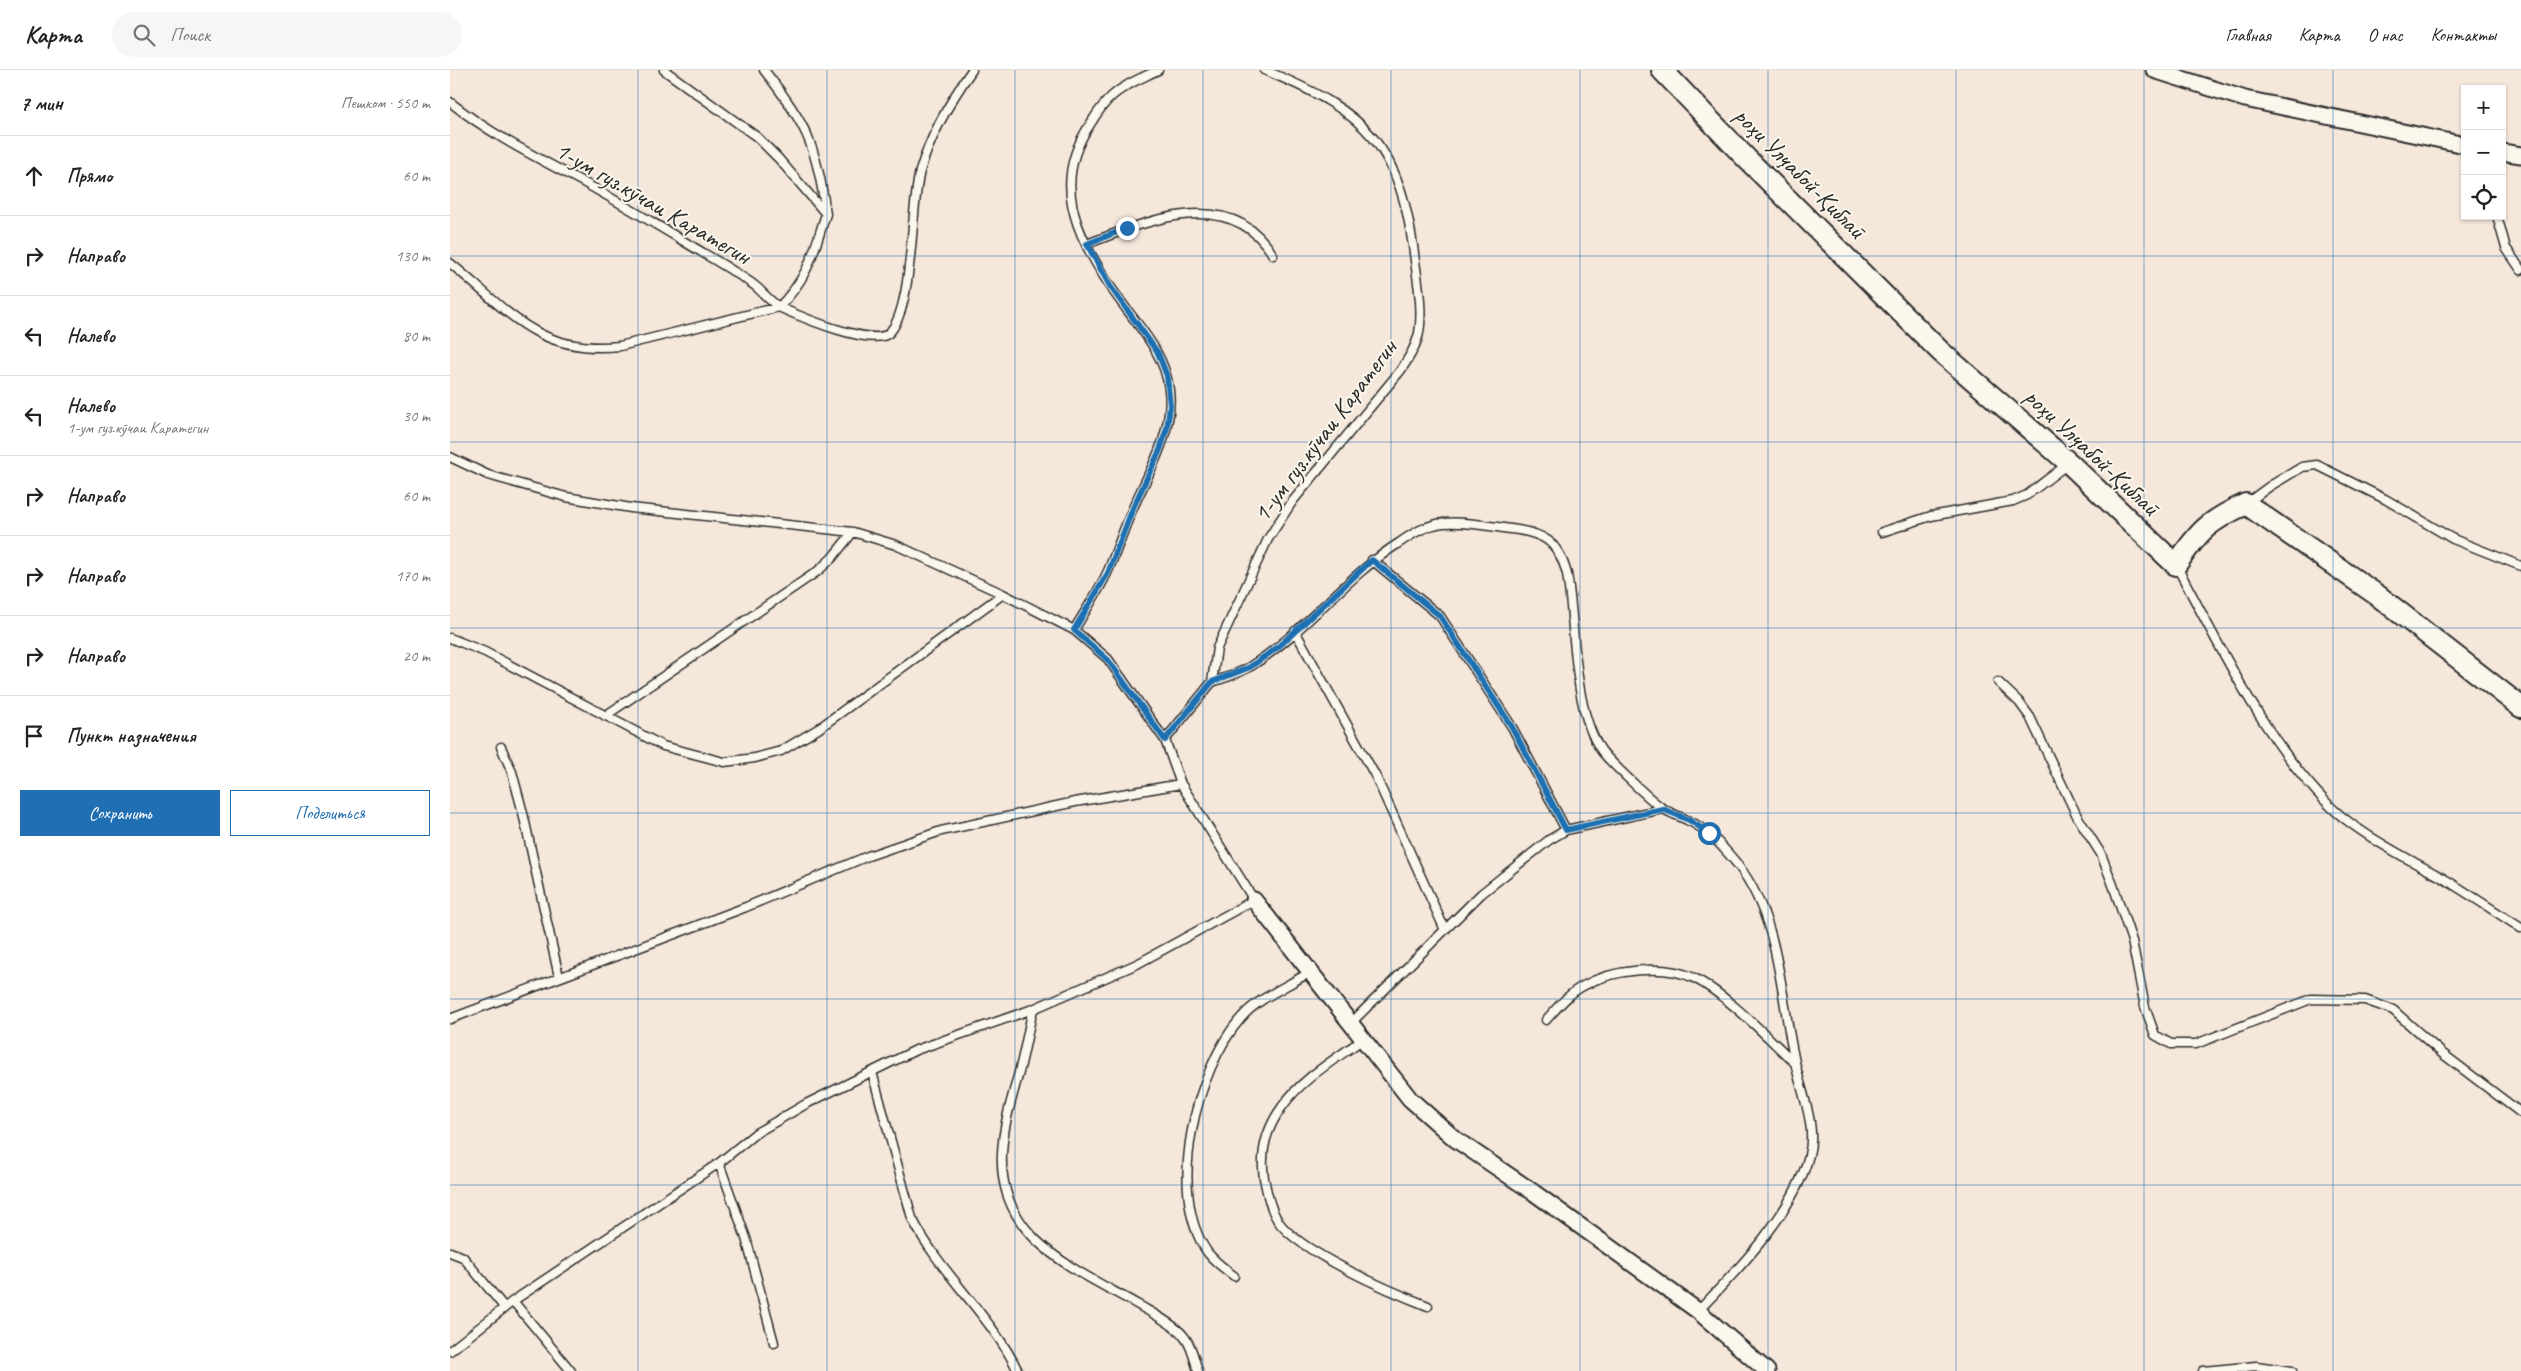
<!DOCTYPE html>
<html lang="ru">
<head>
<meta charset="utf-8">
<style>
  body { margin:0; font-family:Caveat,sans-serif; background:#f6f6f6; color:#222 }
  .controls { position:absolute; right:15px; top:15px; display:grid; overflow:hidden; border-radius:0px; box-shadow:0 1px 4px #0004 }
  .controls button { width:45px; height:45px; display:grid; place-items:center; padding:0; border:0; border-bottom:1px solid #e0e0e0; background:#fff; color:#222; font:25px sans-serif }
  .stop { position:absolute; width:15px; height:15px; margin:-11px; border:4px solid #1f6fb2; border-radius:50%; background:#fff }
  .stop.end { background:#1f6fb2; border-color:#fff; box-shadow:0 1px 5px #0008 }
  .list { margin:0; padding:0; list-style:none }
  h2 { display:flex; justify-content:space-between; align-items:center; height:65px; margin:0; padding:0 20px; font-size:21px }
  h2 small { font-size:16px; font-weight:400; color:#767676 }
  .list li { display:grid; grid-template-columns:32px 1fr auto; gap:15px; align-items:center; box-sizing:border-box; height:80px; padding:0 20px; border-top:1px solid #e0e0e0 }
  .list b { display:block; font-size:19px; white-space:nowrap }
  .list p { margin:0; font-size:16px; white-space:nowrap; color:#767676 }
  .list em { font-size:16px; font-style:normal; color:#767676 }
  .actions { display:flex; gap:10px; padding:15px 20px }
  .actions a { flex:1; padding:11px 0; border:1px solid #1f6fb2; border-radius:0px; text-align:center; font-size:18px; color:#1f6fb2 }
  .actions .main { background:#1f6fb2; color:#fff }
  .icon { flex:none; width:28px; height:28px; fill:none; stroke:currentColor; stroke-width:2; stroke-linecap:round; stroke-linejoin:round }
  .map { position:relative; flex:none; width:2071px; height:1301px; overflow:hidden }
  header { display:flex; align-items:center; gap:30px; box-sizing:border-box; height:70px; padding:0 25px; background:#fff; border-bottom:1px solid #e0e0e0 }
  header strong { font-size:24px }
  nav { display:flex; gap:28px; margin-inline-start:auto; font-size:18px }
  .search { width:350px; height:45px; background:#f6f6f6; display:flex; align-items:center; gap:12px; box-sizing:border-box; padding:0 18px; border-radius:28px; color:#767676; font-size:19px }
  main { display:flex }
  aside { flex:1; background:#fff }
  .map>svg:first-child { display:block }
  .lines { fill:none; stroke-linecap:round; stroke-linejoin:round }
  .lane-casing { stroke:#2b2b2b; stroke-width:11 }
  .street-casing { stroke:#2b2b2b; stroke-width:19 }
  .secondary-casing { stroke:#2b2b2b; stroke-width:24 }
  .lane { stroke:#fbf7ec; stroke-width:8 }
  .street { stroke:#fbf7ec; stroke-width:15 }
  .secondary { stroke:#fbf7ec; stroke-width:20 }
  .route { stroke:#1f6fb2; stroke-width:6 }
  .grid { fill:none; stroke:#1f6fb2; stroke-width:1; stroke-opacity:0.55 }
  .labels { text-anchor:middle; dominant-baseline:central; stroke-width:4; stroke-linejoin:round; paint-order:stroke }
  .street-label { font-size:25px; fill:#2b2b2b; stroke:#fbf7ec }
</style>
</head>
<body>
<header>
<strong>Карта</strong>
<div class="search"><svg class="icon" aria-label="search" viewBox="0 0 24 24"><circle cx="10" cy="10" r="6"/><path d="M15 15l6 6"/></svg>Поиск</div>
<nav><a>Главная</a><a>Карта</a><a>О нас</a><a>Контакты</a></nav>
</header>
<main>
<aside>
<h2>7 мин<small>Пешком · 550 m</small></h2>
<ul class="list">
<li><svg class="icon" aria-label="ahead" viewBox="0 0 24 24"><path d="M12 20V5M6 11l6-6 6 6"/></svg><div><b>Прямо</b></div><em>60 m</em></li>
<li><svg class="icon" aria-label="right" viewBox="0 0 24 24"><path d="M7 20v-9h11M14 6l5 5-5 5"/></svg><div><b>Направо</b></div><em>130 m</em></li>
<li><svg class="icon" aria-label="left" viewBox="0 0 24 24"><path d="M17 20v-9H6M10 6l-5 5 5 5"/></svg><div><b>Налево</b></div><em>80 m</em></li>
<li><svg class="icon" aria-label="left" viewBox="0 0 24 24"><path d="M17 20v-9H6M10 6l-5 5 5 5"/></svg><div><b>Налево</b><p>1-ум гуз.кӯчаи Каратегин</p></div><em>30 m</em></li>
<li><svg class="icon" aria-label="right" viewBox="0 0 24 24"><path d="M7 20v-9h11M14 6l5 5-5 5"/></svg><div><b>Направо</b></div><em>60 m</em></li>
<li><svg class="icon" aria-label="right" viewBox="0 0 24 24"><path d="M7 20v-9h11M14 6l5 5-5 5"/></svg><div><b>Направо</b></div><em>170 m</em></li>
<li><svg class="icon" aria-label="right" viewBox="0 0 24 24"><path d="M7 20v-9h11M14 6l5 5-5 5"/></svg><div><b>Направо</b></div><em>20 m</em></li>
<li><svg class="icon" aria-label="arrive" viewBox="0 0 24 24"><path d="M6 21V4h12l-3 4 3 4H6"/></svg><div><b>Пункт назначения</b></div></li>
</ul>
<div class="actions"><a class="main">Сохранить</a><a>Поделиться</a></div>
</aside>
<div class="map">
<svg width="2071" height="1301" viewBox="0 0 2071 1301">
  <rect width="100%" height="100%" fill="#f6e7db"/>
  <filter id="ink" filterUnits="userSpaceOnUse"><feTurbulence type="fractalNoise" baseFrequency=".02" numOctaves="2"/><feDisplacementMap in="SourceGraphic" scale="10" xChannelSelector="R" yChannelSelector="G"/><feConvolveMatrix kernelMatrix="1 2 1 2 8 2 1 2 1" color-interpolation-filters="sRGB"/></filter>
  <g filter="url(#ink)">
    <g class="lines">
      <g class="lane-casing">
        <path id="lane" d="M 314,0 C 356,53 367,76 376,144
          M 0,32 C 40,64 86,87 131,111 C 164,129 195,148 227,167 C 252,183 279,197 304,215 C 313,222 321,233 331,238 C 349,246 424,278 439,263 C 464,238 460,139 470,101 C 481,64 500,31 522,0
          M 2047,146 L 2056,178 L 2071,200
          M 637,174 C 697,151 781,115 823,185
          M 0,193 C 58,240 87,285 170,276 L 329,237 C 359,207 363,183 376,144 L 328,88 L 307,67 L 214,0
          M 0,387 L 38,405 L 116,427 L 181,438 L 403,462 L 446,475 L 553,524 L 624,560 L 658,589 L 715,670 L 731,714 L 804,830 L 687,894 L 583,939 L 466,980 L 356,1034 L 306,1063 L 269,1093 L 63,1231 L 0,1281
          M 1797,433 L 1820,416 L 1852,397 L 1867,395 L 1935,429 L 2003,469 L 2071,496
          M 1432,462 L 1481,446 L 1563,431 L 1577,425 L 1619,393
          M 922,490 L 990,546 L 1062,657 L 1116,760
          M 1727,497 C 1770,576 1813,668 1877,733 C 1904,761 1956,788 1991,807 C 2018,823 2044,841 2071,858
          M 624,560 C 635,541 649,521 658,501 C 667,480 674,458 683,438 C 700,399 724,363 719,320 C 715,279 681,249 660,216 C 625,162 601,111 641,53 C 647,43 653,34 662,26 C 675,14 692,8 708,0
          M 845,561 L 926,707 L 995,860
          M 0,568 L 35,582 L 213,676 L 274,692 L 305,688 L 331,681 L 368,659 L 553,524
          M 762,612 C 775,608 789,604 801,596 C 855,562 894,508 949,473 C 962,464 976,455 993,453 C 1015,451 1039,456 1061,459 C 1094,463 1108,471 1117,504 C 1126,555 1122,638 1151,680 C 1157,689 1204,734 1214,739 C 1221,744 1230,746 1237,750 C 1258,759 1274,778 1288,795 C 1331,852 1330,926 1345,992 C 1351,1022 1367,1055 1359,1085 C 1345,1141 1288,1200 1248,1241
          M 1548,612 L 1569,632 L 1580,647 L 1627,746 L 1651,784 L 1663,815 L 1682,871 L 1695,937 L 1705,965 L 1721,974 L 1746,974 L 1861,929 L 1915,930 L 1943,940 L 1993,984 L 2071,1043
          M 155,646 L 368,501 L 382,488 L 403,462
          M 715,670 L 762,612 L 767,578 L 818,469 L 842,432 L 951,300 C 958,289 966,277 969,263 C 973,241 968,213 965,191 C 951,76 919,43 814,0
          M 51,677 L 62,702 L 73,743 L 109,907
          M 583,939 C 578,961 574,984 568,1006 C 561,1031 553,1057 552,1084 C 548,1171 628,1200 690,1236 C 704,1244 720,1252 731,1263 C 741,1273 744,1288 748,1301
          M 0,949 L 296,837 L 418,786 L 491,761 L 625,732 L 731,714
          M 1096,950 C 1107,938 1118,924 1133,916 C 1161,900 1214,893 1244,908 C 1276,924 1317,967 1344,992
          M 901,953 L 1031,824 L 1099,770 L 1116,760 L 1213,739
          M 913,969 C 886,989 851,1009 832,1037 C 816,1059 810,1081 814,1108 C 817,1123 820,1138 828,1151 C 849,1182 942,1222 978,1236
          M 422,1002 L 462,1148 C 490,1204 541,1245 568,1301
          M 269,1093 L 296,1168 L 324,1273
          M 0,1182 L 13,1187 L 54,1237
          M 784,1206 C 775,1199 765,1192 758,1183 C 715,1124 746,999 791,948 C 808,928 838,916 860,902
          M 63,1231 L 121,1301
          M 1753,1301 L 1806,1296 L 1842,1301"/>
      </g>
      <g class="street-casing">
        <path id="street" d="M 1704,0 L 1795,29 L 2015,75
          M 2052,82 L 2071,85
          M 804,830 L 960,1029 L 1005,1069 L 1083,1122 L 1248,1241 L 1317,1301"/>
      </g>
      <g class="secondary-casing">
        <path id="secondary" d="M 1212,0 L 1296,88 L 1491,282 L 1619,393 L 1726,495 C 1749,461 1758,451 1796,434 L 1927,525 L 2071,637"/>
      </g>
      <use href="#lane" class="lane"/>
      <use href="#street" class="street"/>
      <use href="#secondary" class="secondary"/>
    </g>
  </g>
  <g class="lines" filter="url(#ink)">
    <path class="route" d="M 677,158 L 637,174 L 660,216 L 708,283 L 717,306 L 720,336 L 717,358 L 710,380 L 683,438 L 658,503 L 624,560 L 658,590 L 715,670 L 762,612 L 800,597 L 828,577 L 922,490 L 990,546 L 1062,657 L 1116,760 L 1213,739 L 1239,750 L 1259,763"/>
  </g>
  <path class="grid" d="M 188,0 L 188,1301M 377,0 L 377,1301M 565,0 L 565,1301M 753,0 L 753,1301M 941,0 L 941,1301M 1130,0 L 1130,1301M 1318,0 L 1318,1301M 1506,0 L 1506,1301M 1694,0 L 1694,1301M 1883,0 L 1883,1301M 0,186 L 2071,186M 0,372 L 2071,372M 0,558 L 2071,558M 0,743 L 2071,743M 0,929 L 2071,929M 0,1115 L 2071,1115"/>
  <g class="labels">
    <g class="street-label">
      <text transform="translate(1350 103) rotate(45)">роҳи Улҷабой-Қиблаӣ</text>
      <text transform="translate(203 133) rotate(30)">1-ум гуз.кӯчаи Каратегин</text>
      <text transform="translate(875 361) rotate(-53)">1-ум гуз.кӯчаи Каратегин</text>
      <text transform="translate(1642 382) rotate(43)">роҳи Улҷабой-Қиблаӣ</text>
    </g>
  </g>
</svg>
<div class="controls">
<button>+</button>
<button>−</button>
<button><svg class="icon" aria-label="locate" viewBox="0 0 24 24"><circle cx="12" cy="12" r="6"/><path d="M12 2v4M12 18v4M2 12h4M18 12h4"/></svg></button>
</div>
<div class="stop" style="left:1259px;top:763px"></div>
<div class="stop end" style="left:677px;top:158px"></div>
</div>
</main>
</body>
</html>
